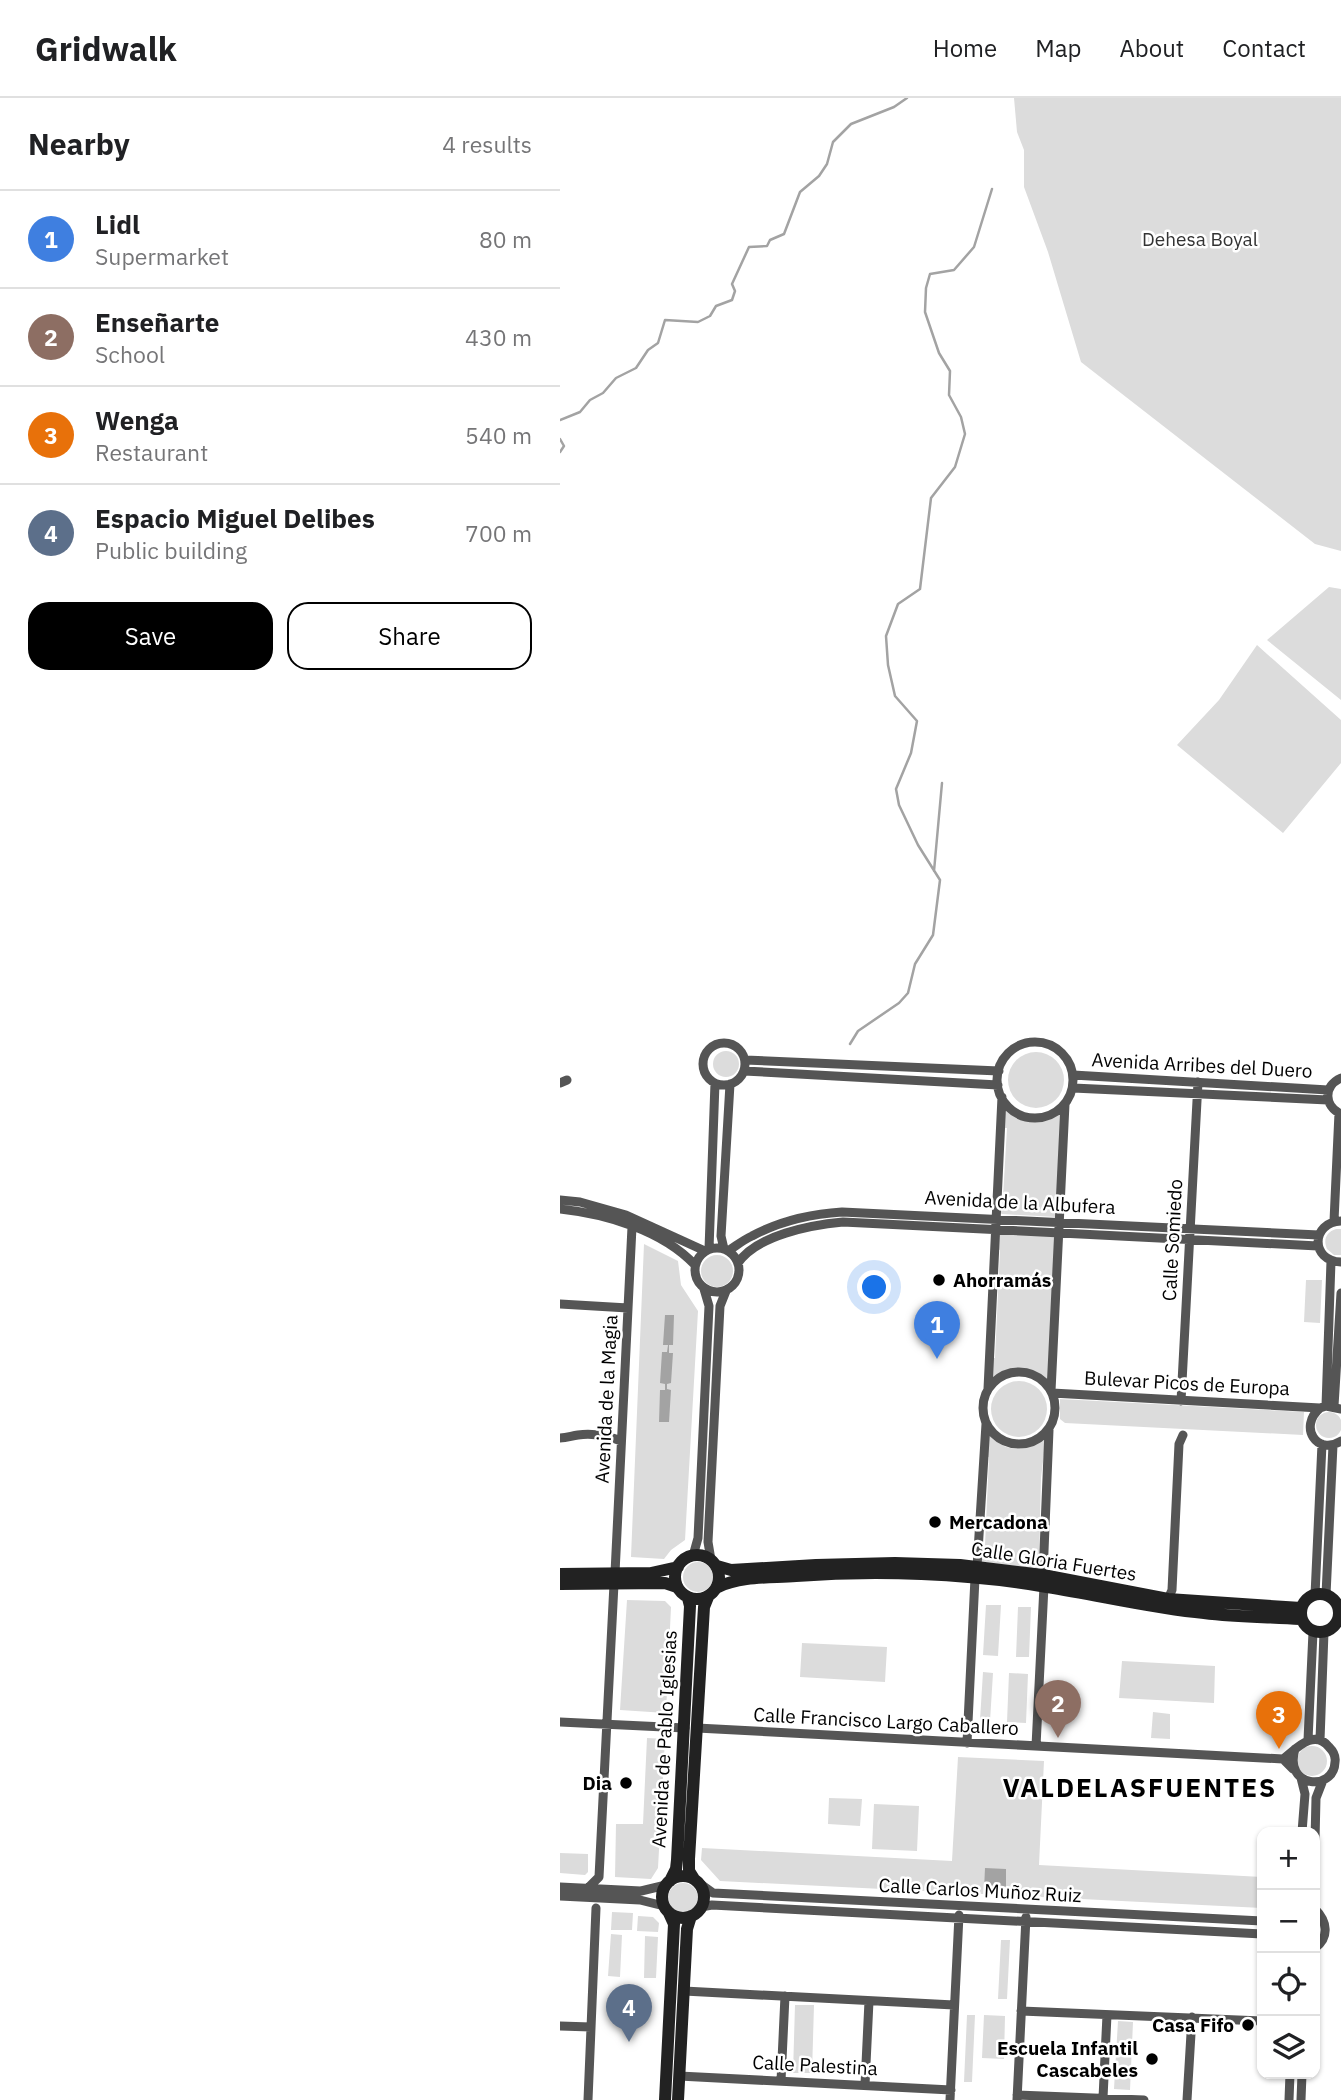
<!DOCTYPE html>
<html lang="en">
<head>
<meta charset="utf-8">
<style>
  body { margin:0; font-family:"IBM Plex Sans",sans-serif; background:#f2f2f2; color:#202124 }
  .controls { position:absolute; right:21px; bottom:21px; display:grid; overflow:hidden; border-radius:14px; box-shadow:0 2px 5px #0004 }
  .controls button { width:63px; height:63px; display:grid; place-items:center; padding:0; border:0; border-bottom:2px solid #e0e0e0; background:#fff; color:#202124; font:35px sans-serif }
  .you { position:absolute; left:315px; top:1190px; width:24px; height:24px; margin:-18px; border:5px solid #fff; border-radius:50%; background:#1a73e8; box-shadow:0 0 0 10px #1a73e833 }
  .badge { display:grid; place-items:center; width:46px; height:46px; border-radius:50%; background:#000; color:#fff; font-size:23px; font-weight:700 }
  .pin { position:absolute; translate:-50% -58px; filter:drop-shadow(0 2px 4px #0008) }
  .pin::after { content:''; position:absolute; top:37px; width:24px; height:21px; background:inherit; clip-path:polygon(0 0,100% 0,50% 100%) }
  .list { margin:0; padding:0; list-style:none }
  h2 { display:flex; justify-content:space-between; align-items:center; height:91px; margin:0; padding:0 28px; font-size:30px }
  h2 small { font-size:23px; font-weight:400; color:#757577 }
  .list li { display:grid; grid-template-columns:46px 1fr auto; gap:21px; align-items:center; box-sizing:border-box; height:98px; padding:0 28px; border-top:2px solid #e0e0e0 }
  .list b { display:block; font-size:26px; white-space:nowrap }
  .list p { margin:0; font-size:23px; white-space:nowrap; color:#757577 }
  .list em { font-size:23px; font-style:normal; color:#757577 }
  .actions { display:flex; gap:14px; padding:21px 28px }
  .actions a { flex:1; padding:16px 0; border:2px solid #000; border-radius:21px; text-align:center; font-size:24px; color:#000 }
  .actions .main { background:#000; color:#fff }
  .icon { flex:none; width:38px; height:38px; fill:none; stroke:currentColor; stroke-width:2; stroke-linecap:round; stroke-linejoin:round }
  .map { position:relative; flex:none; width:781px; height:2002px; overflow:hidden }
  header { display:flex; align-items:center; gap:42px; box-sizing:border-box; height:98px; padding:0 35px; background:#fff; border-bottom:2px solid #e0e0e0 }
  header strong { font-size:33px }
  nav { display:flex; gap:38px; margin-inline-start:auto; font-size:24px }
  main { display:flex }
  aside { flex:1; background:#fff }
  .map>svg:first-child { display:block }
  .green { fill:#dcdcdc }
  .water { fill:#a3a3a3 }
  .lines { fill:none; stroke-linecap:round; stroke-linejoin:round }
  .stream { stroke:#a3a3a3; stroke-width:2.5 }
  .street { stroke:#555; stroke-width:9 }
  .secondary { stroke:#222; stroke-width:12 }
  .poi-dot { fill:#000; stroke:#fff; stroke-width:2.5 }
  .labels { text-anchor:middle; dominant-baseline:central; stroke-width:5; stroke-linejoin:round; paint-order:stroke }
  .park-label { font-size:19px; fill:#333; stroke:#fff }
  .street-label { font-size:19px; fill:#000; stroke:#fff }
  .poi-label { font-size:19px; font-weight:bold; fill:#000; stroke:#fff; text-anchor:end }
  .district-label { font-size:26px; font-weight:bold; letter-spacing:2px; fill:#000; stroke:#fff }
</style>
</head>
<body>
<header>
<strong>Gridwalk</strong>
<nav><a>Home</a><a>Map</a><a>About</a><a>Contact</a></nav>
</header>
<main>
<aside>
<h2>Nearby<small>4 results</small></h2>
<ul class="list">
<li><span class="badge" style="background:#3f7fe0">1</span><div><b>Lidl</b><p>Supermarket</p></div><em>80 m</em></li>
<li><span class="badge" style="background:#8d6e63">2</span><div><b>Enseñarte</b><p>School</p></div><em>430 m</em></li>
<li><span class="badge" style="background:#e8710a">3</span><div><b>Wenga</b><p>Restaurant</p></div><em>540 m</em></li>
<li><span class="badge" style="background:#5c6f8a">4</span><div><b>Espacio Miguel Delibes</b><p>Public building</p></div><em>700 m</em></li>
</ul>
<div class="actions"><a class="main">Save</a><a>Share</a></div>
</aside>
<div class="map">
<svg width="781" height="2002" viewBox="0 0 781 2002">
  <rect width="100%" height="100%" fill="#fff"/>
  <path class="green" d="M 454,0 L 781,0 L 781,453 L 755,446 L 521,264 L 488,154 L 464,89 L 464,52 L 457,34 Z
    M 769,489 L 781,491 L 781,602 L 707,542 Z
    M 697,547 L 781,622 L 781,665 L 723,735 L 617,647 L 659,602 Z
    M153 966a13 13 0 1 1 26 0a13 13 0 1 1-26 0Z
    M448 982a28 28 0 1 1 56 0a28 28 0 1 1-56 0Z
    M 445,1008 C 461,1023 485,1027 503,1011 L 496,1119 L 442,1116 L 440,1115 L 440,1099 L 443,1099 L 447,1030 L 443,1030 Z
    M 776,1131 L 781,1131 L 781,1157 L 774,1157 L 767,1151 C 763,1142 766,1134 776,1131 Z
    M 439,1135 L 497,1138 L 489,1285 C 471,1269 449,1266 431,1282 L 431,1260 L 435,1260 L 440,1152 L 437,1151 Z
    M 84,1146 L 118,1163 L 121,1187 L 138,1213 L 125,1442 L 111,1452 L 104,1461 L 71,1459 Z
    M141 1173a16 16 0 1 1 32 0a16 16 0 1 1-32 0Z
    M 746,1182 L 762,1182 L 760,1225 L 744,1224 Z
    M431 1311a28 28 0 1 1 56 0a28 28 0 1 1-56 0Z
    M 500,1301 L 744,1314 L 743,1337 L 505,1325 L 500,1321 Z
    M756 1327a13 13 0 1 1 26 0a13 13 0 1 1-26 0Z
    M 428,1336 C 446,1356 466,1354 486,1339 L 481,1380 L 479,1471 L 422,1464 L 422,1447 L 425,1447 L 429,1359 L 427,1359 Z
    M123 1479a15 15 0 1 1 30 0a15 15 0 1 1-30 0Z
    M 67,1502 L 105,1503 L 111,1509 L 106,1615 L 60,1612 Z
    M 426,1507 L 441,1507 L 438,1558 L 423,1557 Z
    M 458,1509 L 471,1509 L 469,1559 L 456,1559 Z
    M 242,1545 L 327,1549 L 325,1584 L 240,1579 Z
    M 562,1563 L 655,1568 L 654,1605 L 559,1600 Z
    M 423,1574 L 433,1575 L 430,1623 L 420,1622 Z
    M 449,1575 L 468,1576 L 466,1625 L 447,1624 Z
    M 593,1614 L 610,1616 L 610,1641 L 591,1640 Z
    M 87,1640 L 105,1641 L 98,1770 L 91,1781 L 55,1779 L 56,1726 L 83,1726 Z
    M737 1663a15 15 0 1 1 30 0a15 15 0 1 1-30 0Z
    M 398,1659 L 484,1663 L 479,1767 L 702,1779 L 702,1810 L 160,1783 L 141,1762 L 142,1750 L 392,1763 Z
    M 269,1700 L 302,1701 L 300,1728 L 268,1726 Z
    M 314,1706 L 359,1708 L 357,1753 L 312,1751 Z
    M 0,1755 L 28,1756 L 28,1774 L 25,1777 L 0,1775 Z
    M108 1800a15 15 0 1 1 30 0a15 15 0 1 1-30 0Z
    M 52,1814 L 73,1815 L 72,1832 L 51,1832 Z
    M 78,1818 L 93,1819 L 99,1825 L 98,1834 L 77,1833 Z
    M 51,1836 L 62,1837 L 60,1879 L 48,1878 Z
    M 85,1838 L 98,1839 L 96,1880 L 84,1880 Z
    M 441,1842 L 450,1842 L 447,1901 L 438,1901 Z
    M 235,1907 L 254,1907 L 252,1975 L 233,1975 Z
    M 407,1917 L 415,1917 L 412,1984 L 404,1984 Z
    M 424,1917 L 445,1918 L 444,1961 L 422,1960 Z
    M 558,1923 L 573,1924 L 570,1992 L 554,1991 Z"/>
  <path class="water" d="M 105,1217 L 114,1217 L 113,1247 L 109,1247 L 109,1255 L 113,1255 L 111,1285 L 107,1286 L 107,1291 L 111,1292 L 109,1324 L 99,1324 L 100,1292 L 105,1292 L 105,1286 L 100,1285 L 102,1254 L 107,1254 L 108,1247 L 103,1247 Z
    M 425,1770 L 446,1771 L 446,1793 L 424,1792 Z"/>
  <g class="lines">
    <path class="stream" d="M 0,322 L 20,314 L 30,302 L 43,295 L 56,280 L 76,270 L 88,252 L 98,245 L 105,222 L 138,224 L 150,218 L 156,208 L 172,202 L 175,193 L 172,186 L 189,149 L 207,148 L 210,142 L 224,136 L 240,94 L 259,78 L 267,66 L 273,44 L 291,26 L 334,9 L 347,0
      M 0,341 L 4,348 L 0,354
      M 374,773 L 382,685
      M 290,946 L 298,933 L 339,905 L 348,895 L 355,866 L 373,837 L 380,782 L 358,747 L 339,707 L 336,691 L 351,655 L 357,623 L 335,598 L 328,567 L 326,538 L 338,506 L 360,491 L 371,400 L 395,369 L 405,336 L 401,319 L 389,297 L 390,273 L 379,255 L 365,214 L 366,190 L 370,176 L 394,172 L 414,149 L 432,91"/>
    <path class="street" d="M437 982a38 38 0 1 1 76 0a38 38 0 1 1-76 0Z
      M143 966a21 21 0 1 1 42 0a21 21 0 1 1-42 0Z
      M 185,962 L 439,973
      M 184,973 L 438,987
      M 513,977 L 768,992
      M 781,980 C 763,988 764,1008 781,1016
      M 0,985 L 7,982
      M 513,990 L 768,1002
      M 0,1102 L 20,1104 L 66,1117 L 145,1153
      M 0,1111 C 46,1116 102,1132 135,1167
      M 774,1123 L 779,1015
      M 781,1123 C 751,1124 750,1163 781,1164
      M135 1172a22 22 0 1 1 44 0a22 22 0 1 1-44 0Z
      M 149,1151 L 155,985
      M 164,1151 L 161,1138 L 170,986
      M 168,1153 C 176,1148 183,1142 192,1138 C 220,1123 250,1116 282,1114 L 759,1137
      M 178,1165 C 197,1137 251,1127 283,1124 L 758,1148
      M 0,1206 L 68,1210
      M423 1310a36 36 0 1 1 72 0a36 36 0 1 1-72 0Z
      M 428,1291 L 442,999
      M 491,1293 L 505,1006
      M 492,1295 L 760,1310 L 766,1308 L 781,1311
      M 621,1303 L 638,984
      M 766,1308 L 771,1163
      M 774,1308 L 781,1195
      M 760,1310 C 738,1329 757,1358 781,1343
      M 0,1340 C 7,1340 11,1338 18,1337 C 32,1335 48,1338 61,1343
      M 133,1458 L 138,1440 L 149,1208 L 144,1191
      M 151,1462 L 148,1444 L 160,1208 L 166,1193
      M 417,1469 L 426,1326
      M 55,1475 L 72,1129
      M 483,1477 L 489,1332
      M 755,1497 L 762,1346
      M 766,1497 L 773,1347
      M 608,1501 L 612,1492 L 619,1346 L 623,1337
      M 0,1624 L 125,1630
      M 137,1630 L 723,1661 L 733,1671
      M 748,1642 L 753,1534
      M 760,1642 L 764,1534
      M 407,1645 L 415,1480
      M 476,1648 L 484,1488
      M 723,1661 C 736,1651 754,1630 769,1649 C 773,1653 776,1658 775,1664 C 774,1694 723,1690 735,1651
      M 741,1680 L 745,1696 L 742,1734
      M 755,1742 L 756,1700 L 763,1682
      M 139,1785 L 153,1795 L 702,1823
      M 0,1789 L 81,1793 L 106,1787
      M 27,1791 L 39,1779 L 54,1486
      M 0,1798 L 80,1802 L 104,1808
      M 141,1809 L 152,1807 L 702,1836
      M 755,1811 C 767,1823 770,1839 755,1850
      M 124,1893 L 394,1907
      M 461,1913 L 702,1923
      M 0,1928 L 31,1929
      M 119,1978 L 391,1992
      M 221,1983 L 225,1898
      M 305,1987 L 309,1903
      M 457,1997 L 584,2002
      M 543,2000 L 547,1917
      M 28,2002 L 36,1810
      M 390,2002 L 399,1817
      M 457,2002 L 466,1819
      M 627,2002 L 632,1919
      M 729,2002 L 730,1976
      M 741,2002 L 742,1976"/>
    <path class="secondary" d="M115 1479a22 22 0 1 1 44 0a22 22 0 1 1-44 0Z
      M 157,1468 L 171,1472 L 256,1467 L 335,1465 L 400,1467 L 483,1477 L 608,1501 L 741,1510
      M 0,1476 L 91,1475 L 118,1469
      M 0,1486 L 105,1485 L 117,1489
      M 158,1489 C 181,1478 210,1480 236,1478 C 316,1472 407,1475 487,1489 C 539,1497 591,1510 644,1515 C 676,1519 709,1519 740,1521
      M741 1515a19 19 0 1 1 38 0a19 19 0 1 1-38 0Z
      M102 1799a21 21 0 1 1 42 0a21 21 0 1 1-42 0Z
      M 134,1781 L 129,1773 L 129,1761 L 144,1509 L 148,1499
      M 110,1783 L 116,1771 L 117,1762 L 130,1508 L 128,1500
      M 105,2002 L 114,1826 L 109,1815
      M 118,2002 L 127,1831 L 131,1818"/>
  </g>
  <g class="poi-dot">
    <circle cx="379" cy="1182" r="7"/>
    <circle cx="375" cy="1424" r="7"/>
    <circle cx="66" cy="1685" r="7"/>
    <circle cx="688" cy="1927" r="7"/>
    <circle cx="592" cy="1961" r="7"/>
  </g>
  <g class="labels">
    <g class="park-label">
      <text x="640" y="141">Dehesa Boyal</text>
    </g>
    <g class="street-label">
      <text transform="translate(642 967) rotate(3)">Avenida Arribes del Duero</text>
      <text transform="translate(460 1104) rotate(3)">Avenida de la Albufera</text>
      <text transform="translate(612 1142) rotate(-87)">Calle Somiedo</text>
      <text transform="translate(627 1285) rotate(3)">Bulevar Picos de Europa</text>
      <text transform="translate(46 1301) rotate(-87)">Avenida de la Magia</text>
      <text transform="translate(494 1463) rotate(9)">Calle Gloria Fuertes</text>
      <text transform="translate(326 1623) rotate(3)">Calle Francisco Largo Caballero</text>
      <text transform="translate(104 1641) rotate(-87)">Avenida de Pablo Iglesias</text>
      <text transform="translate(420 1792) rotate(3)">Calle Carlos Muñoz Ruiz</text>
      <text transform="translate(255 1967) rotate(3)">Calle Palestina</text>
    </g>
    <g class="poi-label">
      <text x="393" y="1182" text-anchor="start">Ahorramás</text>
      <text x="389" y="1424" text-anchor="start">Mercadona</text>
      <text x="52" y="1685">Dia</text>
      <text x="674" y="1927">Casa Fifo</text>
      <text x="578" y="1950">Escuela Infantil<tspan x="578" dy="22">Cascabeles</tspan></text>
    </g>
    <g class="district-label">
      <text x="580" y="1689">VALDELASFUENTES</text>
    </g>
  </g>
</svg>
<div class="controls">
<button>+</button>
<button>−</button>
<button><svg class="icon" aria-label="locate" viewBox="0 0 24 24"><circle cx="12" cy="12" r="6"/><path d="M12 2v4M12 18v4M2 12h4M18 12h4"/></svg></button>
<button><svg class="icon" aria-label="layers" viewBox="0 0 24 24"><path d="M12 4l9 5-9 5-9-5zM3 14l9 5 9-5"/></svg></button>
</div>
<div class="you"></div>
<div class="pin badge" style="left:377px;top:1261px;background:#3f7fe0">1</div>
<div class="pin badge" style="left:498px;top:1640px;background:#8d6e63">2</div>
<div class="pin badge" style="left:719px;top:1651px;background:#e8710a">3</div>
<div class="pin badge" style="left:69px;top:1944px;background:#5c6f8a">4</div>
</div>
</main>
</body>
</html>
